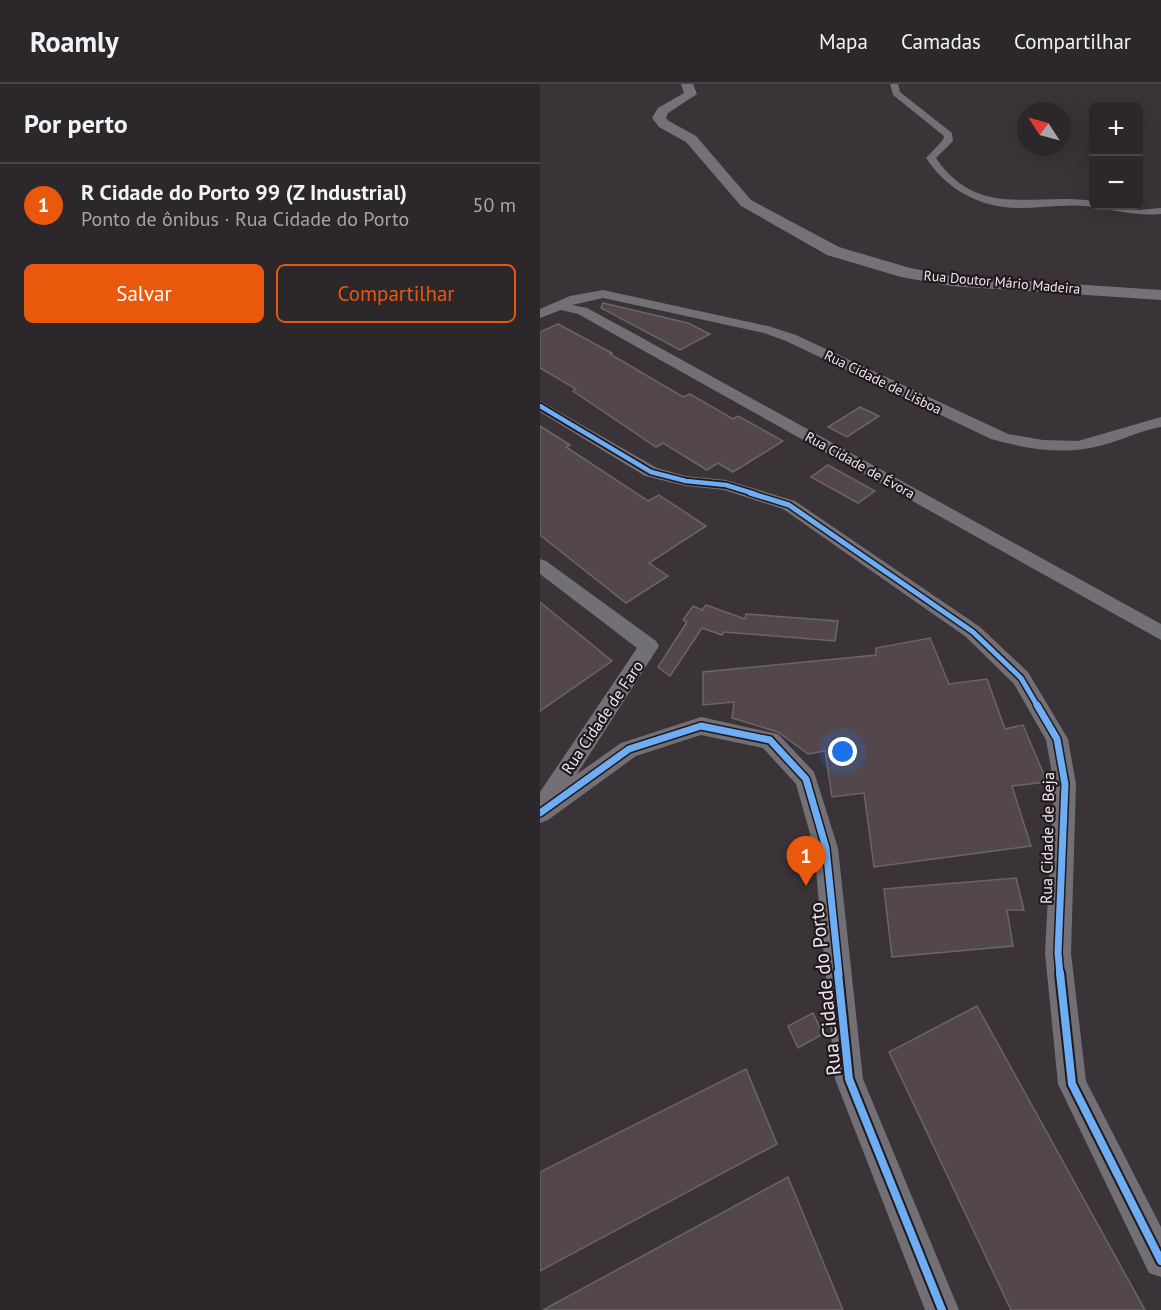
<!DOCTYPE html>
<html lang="pt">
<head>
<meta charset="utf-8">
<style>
  body { margin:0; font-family:"PT Sans",sans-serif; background:#342f33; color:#f1f3f6 }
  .controls { position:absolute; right:18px; top:18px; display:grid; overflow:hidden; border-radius:9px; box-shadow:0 6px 24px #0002 }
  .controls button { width:54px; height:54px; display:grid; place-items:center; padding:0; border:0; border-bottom:2px solid #484447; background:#2c272b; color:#f1f3f6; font:30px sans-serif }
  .compass { position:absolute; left:477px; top:18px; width:54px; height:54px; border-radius:50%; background:#2c272b; box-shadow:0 6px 24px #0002; rotate:306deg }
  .you { position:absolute; left:303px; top:668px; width:21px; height:21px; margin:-15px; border:4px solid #fff; border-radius:50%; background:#1a73e8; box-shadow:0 0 0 9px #1a73e833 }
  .badge { display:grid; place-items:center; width:39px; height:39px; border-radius:50%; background:#ea580c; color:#fff; font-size:20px; font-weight:700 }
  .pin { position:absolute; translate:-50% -50px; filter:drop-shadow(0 2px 3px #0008) }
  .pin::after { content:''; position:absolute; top:32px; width:21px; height:18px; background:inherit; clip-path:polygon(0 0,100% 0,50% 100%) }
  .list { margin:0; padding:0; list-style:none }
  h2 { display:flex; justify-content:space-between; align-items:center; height:78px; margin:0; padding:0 24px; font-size:26px }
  h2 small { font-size:20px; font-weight:400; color:#a6a5a9 }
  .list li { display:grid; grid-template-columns:39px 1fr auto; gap:18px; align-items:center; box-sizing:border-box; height:84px; padding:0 24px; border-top:2px solid #484447 }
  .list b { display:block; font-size:22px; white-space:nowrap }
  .list p { margin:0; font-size:20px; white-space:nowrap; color:#a6a5a9 }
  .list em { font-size:20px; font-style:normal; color:#a6a5a9 }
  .actions { display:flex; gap:12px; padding:18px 24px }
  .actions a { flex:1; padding:14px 0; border:2px solid #ea580c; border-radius:9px; text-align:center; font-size:21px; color:#ea580c }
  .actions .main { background:#ea580c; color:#fff }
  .map { position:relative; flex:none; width:621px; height:1226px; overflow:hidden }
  header { display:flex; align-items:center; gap:36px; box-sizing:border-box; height:84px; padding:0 30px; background:#2c272b; border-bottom:2px solid #484447 }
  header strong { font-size:28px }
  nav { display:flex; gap:33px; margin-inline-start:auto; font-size:21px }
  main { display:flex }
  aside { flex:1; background:#2c272b }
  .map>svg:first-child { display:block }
  .building { fill:#54474c; stroke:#6b6468; stroke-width:1.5 }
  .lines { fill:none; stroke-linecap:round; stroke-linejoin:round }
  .minor { fill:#726f75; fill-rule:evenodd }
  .secondary { fill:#76707a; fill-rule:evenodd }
  .cycleway-far3-casing { stroke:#201a1f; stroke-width:8 }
  .cycleway-far2-casing { stroke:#201a1f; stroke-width:8 }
  .cycleway-far1-casing { stroke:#201a1f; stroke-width:10 }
  .cycleway-casing { stroke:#201a1f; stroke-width:12 }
  .cycleway-far3 { stroke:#6dadf4; stroke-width:4.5 }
  .cycleway-far2 { stroke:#6dadf4; stroke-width:5 }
  .cycleway-far1 { stroke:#6dadf4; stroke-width:7 }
  .cycleway { stroke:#6dadf4; stroke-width:8 }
  .labels { text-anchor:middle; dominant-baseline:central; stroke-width:4.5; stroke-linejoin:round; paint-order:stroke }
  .far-street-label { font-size:14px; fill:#efe6ed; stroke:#201a1f }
  .street-label { font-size:16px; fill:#efe6ed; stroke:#201a1f }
  .near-street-label { font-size:20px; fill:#efe6ed; stroke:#201a1f }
</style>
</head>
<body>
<header>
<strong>Roamly</strong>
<nav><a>Mapa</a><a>Camadas</a><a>Compartilhar</a></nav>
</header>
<main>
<aside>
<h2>Por perto<small></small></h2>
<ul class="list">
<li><span class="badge">1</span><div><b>R Cidade do Porto 99 (Z Industrial)</b><p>Ponto de ônibus · Rua Cidade do Porto</p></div><em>50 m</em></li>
</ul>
<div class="actions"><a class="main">Salvar</a><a>Compartilhar</a></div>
</aside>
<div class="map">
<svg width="621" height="1226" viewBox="0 0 621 1226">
  <rect width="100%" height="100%" fill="#3a3439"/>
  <path class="building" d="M 63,219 L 148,239 L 170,250 L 140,266 L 61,224 Z
    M 18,240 L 72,269 L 70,270 L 143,313 L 150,310 L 193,335 L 198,332 L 243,357 L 193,388 L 178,379 L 167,386 L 123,359 L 116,363 L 33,307 L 36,305 L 0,284 L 0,248 Z
    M 320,323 L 339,332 L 307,353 L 288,343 Z
    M 0,342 L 30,361 L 26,363 L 108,417 L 119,411 L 166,442 L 109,479 L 128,492 L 86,519 L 0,451 Z
    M 288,381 L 335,407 L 318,419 L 271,393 Z
    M 0,518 L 72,577 L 0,627 Z
    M 166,521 L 205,535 L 206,530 L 298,537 L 295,557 L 184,548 L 182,551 L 162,544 L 130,592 L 118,583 L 147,538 L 143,536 L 153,522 L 162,526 Z
    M 390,554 L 409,600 L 447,595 L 465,645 L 483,641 L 507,698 L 472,702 L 491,762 L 334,783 L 324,709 L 292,713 L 285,667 L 268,670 L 238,648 L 192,634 L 194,618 L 163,621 L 163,588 L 336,571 L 336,564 Z
    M 476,794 L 484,826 L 467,826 L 473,862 L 352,873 L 344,805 Z
    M 437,922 L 605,1226 L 471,1226 L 349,968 Z
    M 273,929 L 283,950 L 258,964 L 248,942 Z
    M 206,985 L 237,1060 L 0,1187 L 0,1088 Z
    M 248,1093 L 303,1226 L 3,1226 Z"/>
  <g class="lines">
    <path class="minor" d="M 350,0 L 358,0 L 360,8 L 412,49 L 413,57 L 396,74 C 438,136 494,108 554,117 L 554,122 L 599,126 L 621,124 L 621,130 C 593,133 570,124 544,122 C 522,120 501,124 479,124 C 441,124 407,106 386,74 L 403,56 L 404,52 L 353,11 Z
      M 63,206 L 228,242 L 256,251 L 468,350 L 503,356 L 538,357 L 621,333 L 621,343 C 601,346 583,356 563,361 C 525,372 488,365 451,355 L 246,257 L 224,249 L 63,214 L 32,221 L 47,224 L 104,255 L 621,540 L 621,556 L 38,230 L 21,226 L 0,234 L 0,225 L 30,212 Z
      M 0,317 L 117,384 L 146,392 L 186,396 L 255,417 L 440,543 L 488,588 L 528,655 L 536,700 L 531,869 L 546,997 L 621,1143 L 621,1193 L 609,1189 L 518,1000 L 505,869 L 514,700 L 506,656 L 474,600 L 426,553 L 243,425 L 184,406 L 146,402 L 105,392 L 0,328 Z
      M 0,475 L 6,477 L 116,557 L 119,562 L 37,690 L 81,659 L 161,633 L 238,650 L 274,688 L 298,764 L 323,995 L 419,1226 L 385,1226 L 295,995 L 274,764 L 256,700 L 223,664 L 161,651 L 96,672 L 8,736 L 0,739 L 0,708 L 97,564 L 0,490 Z"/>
    <path class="secondary" d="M 141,0 L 153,0 L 157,10 L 128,29 L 126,34 L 129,37 L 156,52 L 211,116 L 299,163 L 370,184 L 411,192 L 621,206 L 621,216 L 411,202 L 361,193 L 287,171 L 201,122 L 146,58 L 119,43 L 112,34 L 118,24 L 144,9 Z"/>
    <g class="cycleway-far3-casing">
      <path id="cycleway-far3" d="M 0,322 L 111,388 L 146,397 L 186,401 L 215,410"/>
    </g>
    <g class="cycleway-far2-casing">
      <path id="cycleway-far2" d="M 210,409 L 249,421 L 433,548 L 481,594 L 498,623"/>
    </g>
    <g class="cycleway-far1-casing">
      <path id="cycleway-far1" d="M 497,621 L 517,655 L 525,700 L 518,869 L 520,890
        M 0,729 L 89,665 L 161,642 L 230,656 L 266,695 L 286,764 L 299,890"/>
    </g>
    <g class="cycleway-casing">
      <path id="cycleway" d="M 298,889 L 309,995 L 402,1226
        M 520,889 L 532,1000 L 621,1177"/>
    </g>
    <use href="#cycleway-far3" class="cycleway-far3"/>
    <use href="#cycleway-far2" class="cycleway-far2"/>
    <use href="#cycleway-far1" class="cycleway-far1"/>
    <use href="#cycleway" class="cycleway"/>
  </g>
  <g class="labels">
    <g class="far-street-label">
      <text transform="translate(462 198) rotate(5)">Rua Doutor Mário Madeira</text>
      <text transform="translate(343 298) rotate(26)">Rua Cidade de Lisboa</text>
      <text transform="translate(320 381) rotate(29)">Rua Cidade de Évora</text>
    </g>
    <g class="street-label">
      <text transform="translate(62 633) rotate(-56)">Rua Cidade de Faro</text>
      <text transform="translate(507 754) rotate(-89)">Rua Cidade de Beja</text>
    </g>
    <g class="near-street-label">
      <text transform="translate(285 905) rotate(-96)">Rua Cidade do Porto</text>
    </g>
  </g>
</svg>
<div class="controls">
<button>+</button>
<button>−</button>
</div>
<svg class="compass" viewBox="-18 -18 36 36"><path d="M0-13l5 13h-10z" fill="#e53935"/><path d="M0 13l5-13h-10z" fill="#a6a5a9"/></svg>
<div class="you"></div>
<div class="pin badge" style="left:266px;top:802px">1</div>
</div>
</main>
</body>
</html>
